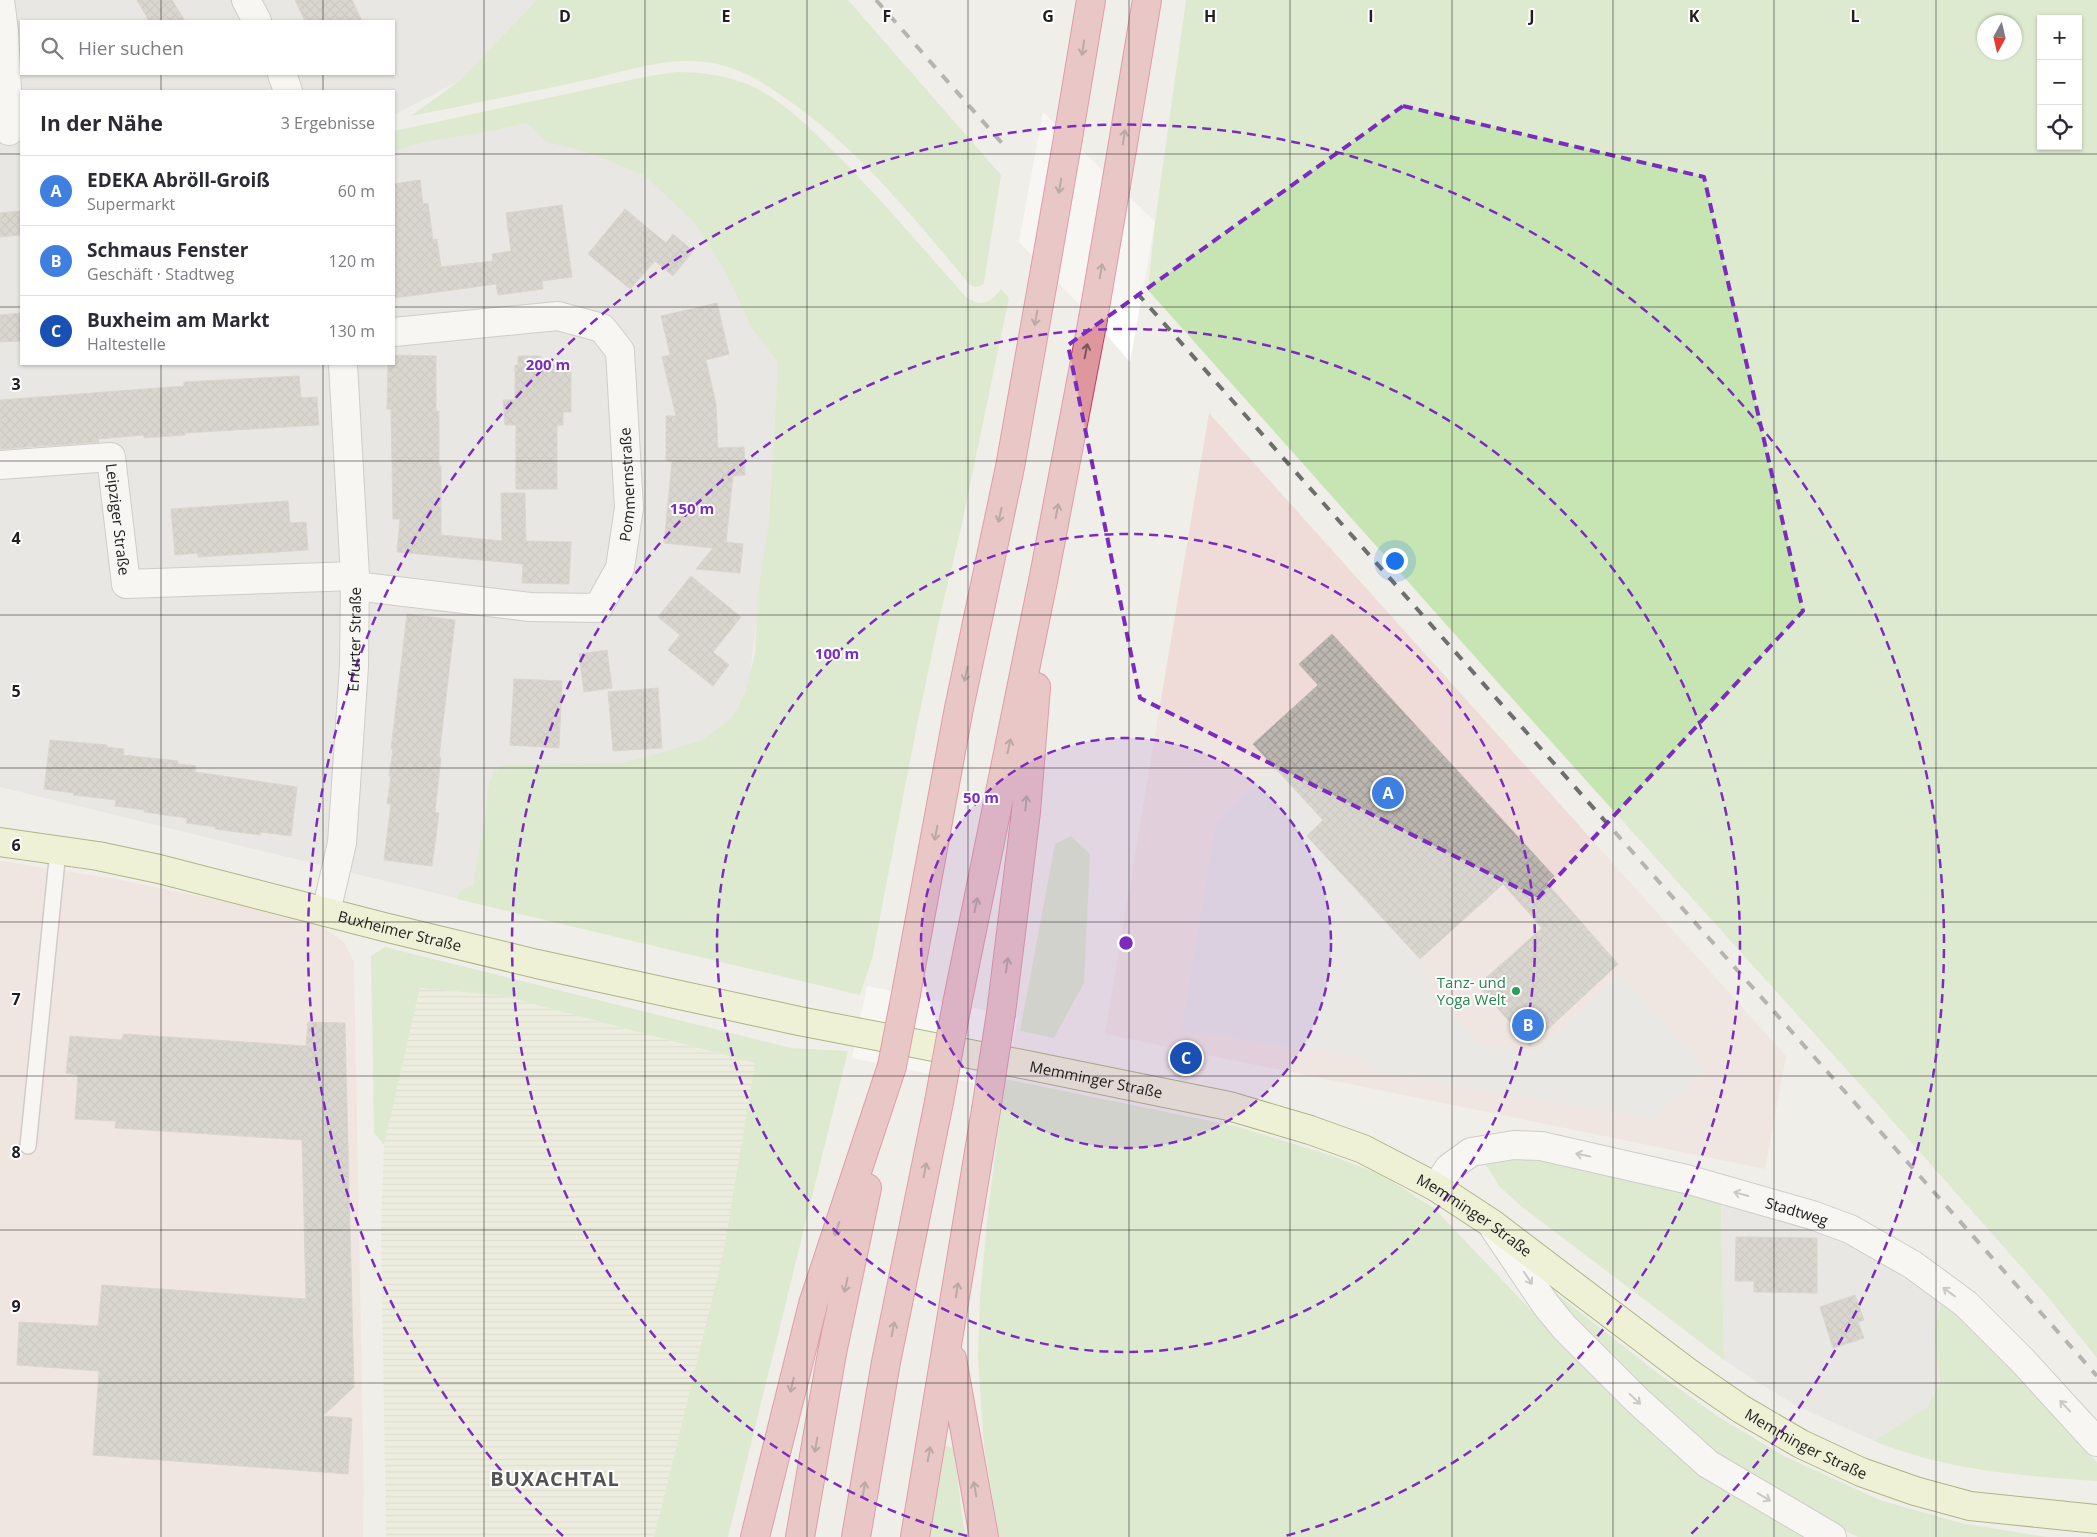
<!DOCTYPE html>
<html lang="de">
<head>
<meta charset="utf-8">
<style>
  body { margin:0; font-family:"Open Sans",sans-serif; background:#f2f2f3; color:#2b2b33 }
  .controls { position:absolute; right:15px; top:15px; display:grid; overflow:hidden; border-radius:0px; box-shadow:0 1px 4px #0004 }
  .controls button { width:45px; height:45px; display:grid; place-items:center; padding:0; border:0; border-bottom:1px solid #e1e1e2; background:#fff; color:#2b2b33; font:25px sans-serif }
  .compass { position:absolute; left:1977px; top:15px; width:45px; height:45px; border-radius:50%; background:#fff; box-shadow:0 1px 4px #0004; rotate:188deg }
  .you { position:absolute; left:1394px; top:560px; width:18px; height:18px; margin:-12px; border:4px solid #fff; border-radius:50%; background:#1a73e8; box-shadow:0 0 0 8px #1a73e833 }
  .badge { display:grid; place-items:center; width:32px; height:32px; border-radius:50%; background:#111827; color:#fff; font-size:16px; font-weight:700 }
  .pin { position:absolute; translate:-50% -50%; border:2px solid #fff; box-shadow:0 1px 5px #0006 }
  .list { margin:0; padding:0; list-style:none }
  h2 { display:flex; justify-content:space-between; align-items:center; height:65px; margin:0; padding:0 20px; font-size:21px }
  h2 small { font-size:16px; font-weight:400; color:#7c7c81 }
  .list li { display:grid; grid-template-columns:32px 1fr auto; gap:15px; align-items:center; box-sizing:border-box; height:70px; padding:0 20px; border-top:1px solid #e1e1e2 }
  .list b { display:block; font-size:19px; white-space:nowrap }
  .list p { margin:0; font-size:16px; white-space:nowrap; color:#7c7c81 }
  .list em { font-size:16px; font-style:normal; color:#7c7c81 }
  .icon { flex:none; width:28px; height:28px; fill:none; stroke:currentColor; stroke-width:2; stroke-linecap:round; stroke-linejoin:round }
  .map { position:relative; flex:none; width:2097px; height:1537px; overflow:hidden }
  .search { position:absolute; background:#fff; box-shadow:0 1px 4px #0004; left:20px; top:20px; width:375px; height:55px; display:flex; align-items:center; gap:12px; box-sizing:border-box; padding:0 18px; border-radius:0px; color:#7c7c81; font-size:19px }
  .panel { position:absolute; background:#fff; box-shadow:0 1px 4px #0004; left:20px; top:90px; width:375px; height:275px; border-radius:0px }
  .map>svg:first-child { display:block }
  .residential { fill:#dededd; fill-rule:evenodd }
  .commercial { fill:#efdcd9 }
  .farmland { fill:url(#farmland-rules) }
  .grass { fill:#c7e5b3; fill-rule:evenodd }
  .parking { fill:#e0e0e0 }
  .pier { fill:#fff }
  .building { fill:url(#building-cross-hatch); stroke:#c0b7ab }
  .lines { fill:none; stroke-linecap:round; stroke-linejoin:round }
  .lane-casing { stroke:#a4a4a4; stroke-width:18 }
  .street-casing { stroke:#a4a4a4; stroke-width:30 }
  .secondary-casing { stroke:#5c6f10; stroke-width:30 }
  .highway-casing { stroke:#cb385d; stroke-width:30 }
  .lane { stroke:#fff; stroke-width:15 }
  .street { stroke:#fff; stroke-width:28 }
  .secondary { stroke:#edf4c2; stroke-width:28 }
  .highway { stroke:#df979e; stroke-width:28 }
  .rail { stroke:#6e6e6e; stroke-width:4; stroke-dasharray:10 10; stroke-linecap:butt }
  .highway-bridge-casing { stroke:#cb385d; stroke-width:30; stroke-linecap:butt }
  .highway-bridge { stroke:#df979e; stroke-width:28 }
  .oneway { stroke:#765659 }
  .oneway2 { stroke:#9b9b9b }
  .marked { fill:none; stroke:#7b2cbf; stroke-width:4; stroke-dasharray:10 6; stroke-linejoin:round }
  .grid { fill:none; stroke:#202020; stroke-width:1; stroke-opacity:0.55 }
  .ring { fill:none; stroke:#7b2cbf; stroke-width:2.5; stroke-dasharray:9 6 }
  .leisure-dot { fill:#2e9e5b; stroke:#fff; stroke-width:2 }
  .labels { text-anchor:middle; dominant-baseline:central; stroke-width:4; stroke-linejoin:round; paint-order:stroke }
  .street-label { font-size:15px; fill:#202020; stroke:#fff }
  .leisure-label { font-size:15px; fill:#27864d; stroke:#fff; text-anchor:end }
  .district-label { font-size:20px; font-weight:bold; letter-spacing:1px; fill:#535353; stroke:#fff }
  .grid-label { font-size:16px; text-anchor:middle; font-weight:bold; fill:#202020; stroke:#fff; stroke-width:4; stroke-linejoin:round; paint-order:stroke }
  .centre { fill:#7b2cbf; stroke:#fff; stroke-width:2.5 }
  .ring-label { font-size:15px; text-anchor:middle; font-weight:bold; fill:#7b2cbf; stroke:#fff; stroke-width:4; stroke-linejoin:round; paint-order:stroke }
</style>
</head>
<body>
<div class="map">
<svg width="2097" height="1537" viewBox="0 0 2097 1537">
  <defs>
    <pattern id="farmland-rules" width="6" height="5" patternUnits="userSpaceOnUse" patternTransform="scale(1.25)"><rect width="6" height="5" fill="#e9ecd5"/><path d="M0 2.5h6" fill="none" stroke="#c8cab7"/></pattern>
    <pattern id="building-cross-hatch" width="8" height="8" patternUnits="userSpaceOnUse" patternTransform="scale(1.25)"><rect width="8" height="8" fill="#bdb7b1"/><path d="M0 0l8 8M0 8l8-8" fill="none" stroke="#a29d98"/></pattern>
  </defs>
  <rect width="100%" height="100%" fill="#f0eee8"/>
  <path class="residential" d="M 0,0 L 537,0 L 459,81 L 394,115 L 394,91 L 21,91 L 21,364 L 394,364 L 394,152 L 411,144 L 435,138 L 482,133 L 527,123 L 636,166 L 722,239 L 778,362 L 769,522 L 745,714 L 480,904 L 0,787 ZM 21,21 L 394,21 L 394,74 L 21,74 Z
    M 1721,1204 L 1809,1225 L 1866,1251 L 1942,1298 L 1934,1334 L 1940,1382 L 1927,1407 L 1874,1441 L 1795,1405 L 1754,1380 L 1724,1360 Z"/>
  <path class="commercial" d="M 1209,413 L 1786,1056 L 1765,1169 L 1105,1034 Z
    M 0,861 L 117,879 L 222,901 L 321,925 L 345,943 L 354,962 L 364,1491 L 363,1537 L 0,1537 Z"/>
  <path class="farmland" d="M 420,988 L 503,996 L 755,1063 L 723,1254 L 654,1537 L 386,1537 L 381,1227 L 384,1145 Z"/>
  <path class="grass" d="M 537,0 L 848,0 L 1001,175 L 984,283 C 979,288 976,288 970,285 C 918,223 867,159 802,110 C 776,91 749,71 717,64 C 672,54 625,72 582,81 C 525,93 468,105 411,116 L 459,81 Z
    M 1186,0 L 2097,0 L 2097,1358 L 2047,1296 L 1874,1100 L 1501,686 L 1148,290 L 1155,222 ZM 2041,19 L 2078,19 L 2078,146 L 2041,146 ZM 1984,22 L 2014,22 L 2014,52 L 1984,52 Z
    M 677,72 C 701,72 724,75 747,84 C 782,99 807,125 833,151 C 880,197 922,248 966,297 C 982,308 990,303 1001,289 L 1009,298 L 960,533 L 940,616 L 917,725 L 872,959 L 860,995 L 457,899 L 461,890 L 473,886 L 486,809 L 488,788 L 493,774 L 502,765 L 621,763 L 657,754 L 702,740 L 732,718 L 745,693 L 755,653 L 758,592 L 769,522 L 778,362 L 753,330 L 726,273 L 695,223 L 645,176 L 588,152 L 547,142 L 527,123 C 512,126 497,130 481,133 C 448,138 426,139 394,152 L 394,131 L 649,76 Z
    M 1071,836 L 1090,854 L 1084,983 L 1054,1038 L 1020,1031 L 1055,844 Z
    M 385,947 L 791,1048 L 848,1051 L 728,1537 L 654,1537 L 723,1254 L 755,1063 L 503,996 L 420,988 L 384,1145 L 374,1133 L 371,956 Z
    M 1005,1079 L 1235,1126 L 1327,1154 L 1382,1175 L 1435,1209 L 1615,1399 L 1652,1433 L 1705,1474 L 1808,1537 L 999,1537 L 984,1447 L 978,1358 L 980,1297 L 988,1211 Z
    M 1530,1155 L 1665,1187 L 1721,1204 L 1724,1360 L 1522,1207 L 1499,1186 L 1483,1160 Z
    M 1538,1279 L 1655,1371 L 1717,1416 L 1784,1456 L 1880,1500 L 1961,1523 L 2047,1537 L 1858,1537 L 1839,1528 L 1779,1493 L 1709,1448 L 1593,1342 Z
    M 1942,1298 L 1973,1326 L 2097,1462 L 2097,1481 C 2021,1476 1945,1470 1874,1441 L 1927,1407 L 1940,1382 L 1934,1334 Z
    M 945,1446 L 954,1448 L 962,1515 L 966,1537 L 928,1537 Z"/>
  <path class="parking" d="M 1273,765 L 1323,820 L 1307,836 L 1420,959 L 1431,992 L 1478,1043 L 1536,1052 L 1619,975 L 1706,1069 L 1653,1119 L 1370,1071 L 1368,1059 L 1181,1030 L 1216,822 Z"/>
  <path class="pier" d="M 1043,112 L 1155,222 L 1130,362 L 1093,319 L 1019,242 Z
    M 867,986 L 1018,1017 L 1003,1089 L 852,1058 Z"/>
  <path class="building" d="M 137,0 L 172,0 L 185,21 L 149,21 Z
    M 295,0 L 352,0 L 362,21 L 305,21 Z
    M 420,180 L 423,204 L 428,203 L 433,240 L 437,239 L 441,267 L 493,261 L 492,254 L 511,251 L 506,213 L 562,205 L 572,277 L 542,281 L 543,289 L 498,295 L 496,284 L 394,298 L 394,184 Z
    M 625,209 L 666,243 L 673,234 L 693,251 L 673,276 L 655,261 L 630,289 L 588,254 Z
    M 21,211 L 21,235 L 0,237 L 0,213 Z
    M 717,303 L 729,354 L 706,360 L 716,404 L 718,448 L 744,447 L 745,475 L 733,476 L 726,542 L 743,544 L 740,573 L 696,569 L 713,548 L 664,543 L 672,461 L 666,461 L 666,416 L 676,416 L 662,357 L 670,355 L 661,316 Z
    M 21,313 L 21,341 L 0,342 L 0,315 Z
    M 394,355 L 436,356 L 436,411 L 439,411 L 439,466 L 441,466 L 441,535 L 502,541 L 501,493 L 525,493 L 526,541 L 571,542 L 569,584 L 522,583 L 523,564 L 397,552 L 400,519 L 393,519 L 391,409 L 387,409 L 388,364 L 394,364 Z
    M 518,356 L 541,356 L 541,365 L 571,365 L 571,412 L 563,412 L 563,425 L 557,425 L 557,489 L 516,489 L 516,425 L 505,425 L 503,400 L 515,400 L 515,365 L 518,365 Z
    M 299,376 L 301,398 L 317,397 L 319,425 L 185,433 L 185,435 L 144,438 L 144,435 L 98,439 L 99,442 L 0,449 L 0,400 L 184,386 L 184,382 Z
    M 288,501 L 290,523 L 306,522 L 308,550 L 198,557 L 198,553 L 175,555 L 171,509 Z
    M 691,576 L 741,617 L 713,652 L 729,665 L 713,686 L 668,650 L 680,635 L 658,617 Z
    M 407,614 L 455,620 L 439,757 L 441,758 L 435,812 L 439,813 L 432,866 L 384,860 L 391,804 L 387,804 L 391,776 L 389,776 L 393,749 L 391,749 Z
    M 1332,634 L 1554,876 L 1547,883 L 1618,964 L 1530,1046 L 1478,985 L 1542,928 L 1503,884 L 1420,959 L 1307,836 L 1323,820 L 1253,744 L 1318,685 L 1299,664 Z
    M 607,650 L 612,688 L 584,692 L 579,654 Z
    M 514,679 L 562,681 L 559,748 L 510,745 Z
    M 658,688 L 662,748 L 613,751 L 608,692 Z
    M 50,740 L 107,745 L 107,747 L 124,749 L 123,755 L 178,761 L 178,764 L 196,766 L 195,772 L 297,787 L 291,836 L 261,832 L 260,835 L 215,829 L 216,827 L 186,823 L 187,818 L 144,812 L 145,810 L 115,806 L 116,800 L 73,795 L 74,793 L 44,789 Z
    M 308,1022 L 345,1023 L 354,1387 L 323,1416 L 352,1418 L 348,1474 L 93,1455 L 99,1371 L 17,1365 L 19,1322 L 98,1326 L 102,1285 L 306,1299 L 302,1140 L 115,1128 L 116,1121 L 75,1119 L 78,1075 L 66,1073 L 70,1036 L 121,1040 L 124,1034 L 306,1046 Z
    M 1736,1237 L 1817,1238 L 1817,1293 L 1754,1292 L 1754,1281 L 1735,1281 Z
    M 1855,1295 L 1864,1320 L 1858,1322 L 1864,1338 L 1833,1348 L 1820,1307 Z"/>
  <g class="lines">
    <g class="lane-casing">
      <path id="lane" d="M 28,1146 L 58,850"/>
    </g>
    <g class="street-casing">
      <g id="street">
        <path d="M 0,0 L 4,31 L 9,131"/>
        <path d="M 246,0 L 257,21"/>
        <path d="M 282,74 L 288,91"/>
        <path id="s1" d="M 0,465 L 111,457 L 126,584 L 355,576"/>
        <path id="s2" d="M 355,586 L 530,607 L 598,608 L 620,568 L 629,508 L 620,351 L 602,328 L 558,316 L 394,332"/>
        <path id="s3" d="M 326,912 L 342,843 L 354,666 L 355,576 L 343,364"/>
        <path id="s4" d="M 1436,1187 L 1449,1168 L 1471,1152 L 1514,1145 L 1541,1146 L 1686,1179 L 1812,1215 L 1850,1229 L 1913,1265 L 1966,1304 L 2022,1360 L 2097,1442"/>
        <path d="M 1494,1228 L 1546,1305 L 1564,1327 L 1638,1401 L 1708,1464 L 1832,1537"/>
      </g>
    </g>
    <g class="secondary-casing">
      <g id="secondary">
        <path id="s5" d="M 0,842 L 98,856 L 159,869 L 384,927 L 537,964 L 799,1021 L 1027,1065 L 1229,1106 L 1310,1130 L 1363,1149 L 1436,1187 L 1491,1223 L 1686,1371 L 1741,1409 L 1801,1444 L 1861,1472 L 1915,1491 L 1970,1506 L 2097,1519"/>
      </g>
    </g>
    <g class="highway-casing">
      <path id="highway" d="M 1068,138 L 1091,0
        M 1116,185 L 1147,0
        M 906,994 L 959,708 L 1010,467 L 1045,270
        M 957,1004 L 1044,576 L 1093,319
        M 1001,1013 L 1026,812 L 1036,687
        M 952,1359 L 984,1537
        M 755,1537 L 813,1304 L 892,1066
        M 800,1537 L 832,1353 L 867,1188
        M 856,1537 L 886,1362 L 939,1102
        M 915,1537 L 986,1110"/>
    </g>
    <use href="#lane" class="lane"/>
    <use href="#street" class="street"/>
    <use href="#secondary" class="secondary"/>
    <use href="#highway" class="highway"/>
    <path class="rail" d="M 876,0 L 1008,150
      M 1137,293 L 2097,1376"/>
    <g class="highway-bridge-casing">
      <path id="highway-bridge" d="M 1045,270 L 1068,138
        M 1093,319 L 1116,185
        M 892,1066 L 906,994
        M 939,1102 L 957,1004
        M 986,1110 L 1001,1013"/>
    </g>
    <use href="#highway-bridge" class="highway-bridge"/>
  </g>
  <defs><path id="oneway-shaft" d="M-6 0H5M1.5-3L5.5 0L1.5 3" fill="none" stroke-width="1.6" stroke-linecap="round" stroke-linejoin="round" transform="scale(1.25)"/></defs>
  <g class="oneway">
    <use href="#oneway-shaft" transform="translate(1083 48) rotate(99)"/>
    <use href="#oneway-shaft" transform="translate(1124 137) rotate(-81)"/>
    <use href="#oneway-shaft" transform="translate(1060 186) rotate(100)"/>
    <use href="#oneway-shaft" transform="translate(1101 271) rotate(-80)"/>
    <use href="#oneway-shaft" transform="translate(1036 318) rotate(100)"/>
    <use href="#oneway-shaft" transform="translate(1086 351) rotate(-79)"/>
    <use href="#oneway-shaft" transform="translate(1057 511) rotate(-79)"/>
    <use href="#oneway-shaft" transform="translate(1000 515) rotate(102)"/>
    <use href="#oneway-shaft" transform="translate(966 674) rotate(102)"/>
    <use href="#oneway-shaft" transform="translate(1009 746) rotate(-78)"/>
    <use href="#oneway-shaft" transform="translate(1026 803) rotate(-85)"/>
    <use href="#oneway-shaft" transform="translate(936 833) rotate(101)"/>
    <use href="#oneway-shaft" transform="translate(976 905) rotate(-78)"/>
    <use href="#oneway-shaft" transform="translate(1007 965) rotate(-82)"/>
    <use href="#oneway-shaft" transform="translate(925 1170) rotate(-79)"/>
    <use href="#oneway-shaft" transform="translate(837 1229) rotate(108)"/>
    <use href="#oneway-shaft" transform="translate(846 1285) rotate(102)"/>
    <use href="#oneway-shaft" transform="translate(957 1290) rotate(-81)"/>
    <use href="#oneway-shaft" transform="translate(893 1329) rotate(-79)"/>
    <use href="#oneway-shaft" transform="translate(792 1385) rotate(104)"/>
    <use href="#oneway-shaft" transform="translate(816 1445) rotate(100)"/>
    <use href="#oneway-shaft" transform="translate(929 1454) rotate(-80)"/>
    <use href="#oneway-shaft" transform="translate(864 1489) rotate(-80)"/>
    <use href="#oneway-shaft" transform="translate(975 1489) rotate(-100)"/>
  </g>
  <g class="oneway2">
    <use href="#oneway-shaft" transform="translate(1583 1155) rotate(-168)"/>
    <use href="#oneway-shaft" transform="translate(1741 1194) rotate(-165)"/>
    <use href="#oneway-shaft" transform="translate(1528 1278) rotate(56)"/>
    <use href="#oneway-shaft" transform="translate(1949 1292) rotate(-144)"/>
    <use href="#oneway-shaft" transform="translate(1635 1399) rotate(43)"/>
    <use href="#oneway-shaft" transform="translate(2065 1406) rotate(-133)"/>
    <use href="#oneway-shaft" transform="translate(1764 1497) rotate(31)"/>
  </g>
  <path d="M0 0H2097V1537H0ZM 1403,106 L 1704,177 L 1803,611 L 1538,898 L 1140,698 L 1068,345 Z" fill="#f0eee8" fill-opacity=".55" fill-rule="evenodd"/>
  <path class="marked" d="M 1403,106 L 1704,177 L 1803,611 L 1538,898 L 1140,698 L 1068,345 Z"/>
  <path class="grid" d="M 161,0 L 161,21M 323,0 L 323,21M 484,0 L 484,1537M 645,0 L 645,1537M 807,0 L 807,1537M 968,0 L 968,1537M 1129,0 L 1129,1537M 1290,0 L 1290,1537M 1452,0 L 1452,1537M 1613,0 L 1613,1537M 1774,0 L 1774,1537M 1936,0 L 1936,1537M 161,74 L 161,91M 323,74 L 323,91M 0,154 L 21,154M 394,154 L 2097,154M 0,307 L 21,307M 394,307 L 2097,307M 161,364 L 161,1537M 323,364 L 323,1537M 0,461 L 2097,461M 0,615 L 2097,615M 0,768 L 2097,768M 0,922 L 2097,922M 0,1076 L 2097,1076M 0,1230 L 2097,1230M 0,1383 L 2097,1383"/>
  <circle cx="1126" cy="943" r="205" fill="#7b2cbf" fill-opacity=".12"/>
  <g class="ring">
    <circle cx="1126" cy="943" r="205"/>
    <circle cx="1126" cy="943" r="409"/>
    <path d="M967 1536A614 614 0 1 1 1285 1536"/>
    <path d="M563 1536A818 818 0 1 1 1689 1536"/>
  </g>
  <circle class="leisure-dot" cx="1516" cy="991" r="5"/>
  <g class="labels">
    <g class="street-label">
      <text stroke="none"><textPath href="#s2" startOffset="374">Pommernstraße</textPath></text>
      <text stroke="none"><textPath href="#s1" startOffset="174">Leipziger Straße</textPath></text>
      <text stroke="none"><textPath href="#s3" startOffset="275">Erfurter Straße</textPath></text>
      <text stroke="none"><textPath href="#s5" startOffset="410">Buxheimer Straße</textPath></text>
      <text stroke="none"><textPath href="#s5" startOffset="1122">Memminger Straße</textPath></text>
      <text stroke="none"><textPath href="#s4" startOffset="385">Stadtweg</textPath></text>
      <text stroke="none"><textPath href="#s5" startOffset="1528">Memminger Straße</textPath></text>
      <text stroke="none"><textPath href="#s5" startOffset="1932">Memminger Straße</textPath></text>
    </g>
    <g class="leisure-label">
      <text x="1506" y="982">Tanz- und<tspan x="1506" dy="17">Yoga Welt</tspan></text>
    </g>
    <g class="district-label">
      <text x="555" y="1478">BUXACHTAL</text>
    </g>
  </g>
  <g class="grid-label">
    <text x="565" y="22">D</text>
    <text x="726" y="22">E</text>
    <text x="887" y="22">F</text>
    <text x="1048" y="22">G</text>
    <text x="1210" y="22">H</text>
    <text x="1371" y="22">I</text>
    <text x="1532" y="22">J</text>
    <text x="1694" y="22">K</text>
    <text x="1855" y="22">L</text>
    <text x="16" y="390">3</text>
    <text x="16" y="544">4</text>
    <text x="16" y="697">5</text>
    <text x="16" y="851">6</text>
    <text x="16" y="1005">7</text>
    <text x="16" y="1158">8</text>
    <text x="16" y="1312">9</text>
  </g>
  <circle cx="1126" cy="943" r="8" class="centre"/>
  <g class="ring-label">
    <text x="548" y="370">200 m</text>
    <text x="692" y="514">150 m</text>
    <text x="837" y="659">100 m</text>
    <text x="981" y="803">50 m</text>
  </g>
</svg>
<div class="controls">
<button>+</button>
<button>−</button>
<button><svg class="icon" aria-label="locate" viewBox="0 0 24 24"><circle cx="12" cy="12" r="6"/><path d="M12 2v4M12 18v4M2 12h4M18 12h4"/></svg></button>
</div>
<svg class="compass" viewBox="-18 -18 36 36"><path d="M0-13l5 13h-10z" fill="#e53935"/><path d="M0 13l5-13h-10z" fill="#7c7c81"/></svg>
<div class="you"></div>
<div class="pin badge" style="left:1388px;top:793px;background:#3f7fe0">A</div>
<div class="pin badge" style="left:1528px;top:1025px;background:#3f7fe0">B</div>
<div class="pin badge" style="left:1186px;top:1058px;background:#1a4fb4">C</div>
<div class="search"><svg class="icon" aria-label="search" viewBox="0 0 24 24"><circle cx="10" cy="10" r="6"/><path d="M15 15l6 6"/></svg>Hier suchen</div>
<section class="panel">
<h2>In der Nähe<small>3 Ergebnisse</small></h2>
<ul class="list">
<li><span class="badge" style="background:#3f7fe0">A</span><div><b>EDEKA Abröll-Groiß</b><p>Supermarkt</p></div><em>60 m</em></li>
<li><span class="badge" style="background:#3f7fe0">B</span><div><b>Schmaus Fenster</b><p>Geschäft · Stadtweg</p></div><em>120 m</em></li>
<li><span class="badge" style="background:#1a4fb4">C</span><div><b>Buxheim am Markt</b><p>Haltestelle</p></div><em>130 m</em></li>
</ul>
</section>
</div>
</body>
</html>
